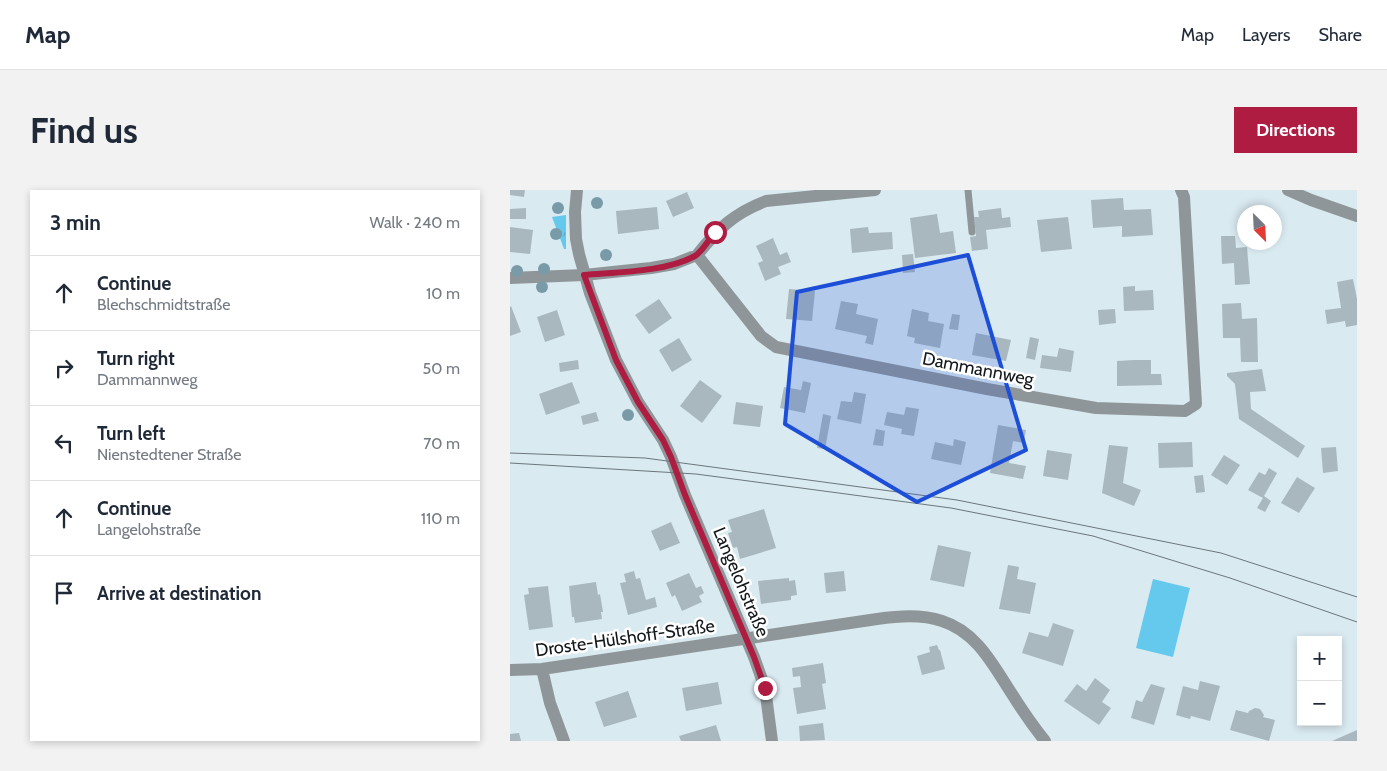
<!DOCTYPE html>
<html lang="en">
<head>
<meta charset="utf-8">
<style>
  body { margin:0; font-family:Cabin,sans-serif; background:#f2f2f3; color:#1f2937 }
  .controls { position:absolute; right:15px; bottom:15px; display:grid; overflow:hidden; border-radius:0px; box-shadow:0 2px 8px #0003 }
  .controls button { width:45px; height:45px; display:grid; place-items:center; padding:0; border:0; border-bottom:1px solid #e0e1e3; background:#fff; color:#1f2937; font:25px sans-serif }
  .compass { position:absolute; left:727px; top:15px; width:45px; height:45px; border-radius:50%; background:#fff; box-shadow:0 2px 8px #0003; rotate:156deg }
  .stop { position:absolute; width:15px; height:15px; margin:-11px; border:4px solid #af1c42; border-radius:50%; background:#fff }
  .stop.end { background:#af1c42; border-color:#fff; box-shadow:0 1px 5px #0008 }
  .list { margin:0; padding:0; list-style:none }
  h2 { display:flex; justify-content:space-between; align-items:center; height:65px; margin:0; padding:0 20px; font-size:21px }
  h2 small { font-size:16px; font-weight:400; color:#747a83 }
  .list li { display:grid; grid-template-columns:32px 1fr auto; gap:15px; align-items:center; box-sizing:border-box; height:75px; padding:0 20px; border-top:1px solid #e0e1e3 }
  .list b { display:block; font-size:19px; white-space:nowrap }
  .list p { margin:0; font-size:16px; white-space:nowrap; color:#747a83 }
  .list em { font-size:16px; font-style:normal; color:#747a83 }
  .icon { flex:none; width:28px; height:28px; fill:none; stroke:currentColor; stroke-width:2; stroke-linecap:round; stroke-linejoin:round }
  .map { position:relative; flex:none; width:847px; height:551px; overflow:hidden; border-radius:0px }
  header { display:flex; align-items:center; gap:30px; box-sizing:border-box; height:70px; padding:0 25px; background:#fff; border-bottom:1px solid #e0e1e3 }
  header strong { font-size:24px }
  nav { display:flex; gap:28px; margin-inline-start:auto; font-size:18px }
  .intro { display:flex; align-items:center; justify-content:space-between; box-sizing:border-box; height:120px; padding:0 30px }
  h1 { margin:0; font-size:35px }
  .button { padding:12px 22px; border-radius:0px; background:#af1c42; color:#fff; font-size:18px; font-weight:700 }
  main { display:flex; gap:30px; padding:0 30px }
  aside { flex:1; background:#fff; border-radius:0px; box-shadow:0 2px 8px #0003 }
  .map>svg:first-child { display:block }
  .grass { fill:url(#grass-tufts) }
  .garden { fill:#65c9ed }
  .building { fill:#a9b8bf }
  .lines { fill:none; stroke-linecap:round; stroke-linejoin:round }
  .service { stroke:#8f9699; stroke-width:7 }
  .minor { stroke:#8f9699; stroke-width:12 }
  .tertiary { stroke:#8f9699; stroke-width:12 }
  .tram { stroke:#6b767a; stroke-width:1 }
  .tree { fill:#799ba7 }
  .route { stroke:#af1c42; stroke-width:6 }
  .marked { fill:#1d4ed8; fill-opacity:0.2; stroke:#1d4ed8; stroke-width:4; stroke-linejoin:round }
  .labels { text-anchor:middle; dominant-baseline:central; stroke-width:5; stroke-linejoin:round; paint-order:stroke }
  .street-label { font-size:18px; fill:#12181a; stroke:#fff }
</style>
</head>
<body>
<header>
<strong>Map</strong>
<nav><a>Map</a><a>Layers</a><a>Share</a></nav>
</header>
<div class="intro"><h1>Find us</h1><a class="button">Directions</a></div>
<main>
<aside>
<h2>3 min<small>Walk · 240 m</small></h2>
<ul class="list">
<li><svg class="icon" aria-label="ahead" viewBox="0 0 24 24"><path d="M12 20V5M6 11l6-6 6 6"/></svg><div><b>Continue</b><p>Blechschmidtstraße</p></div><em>10 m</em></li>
<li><svg class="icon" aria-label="right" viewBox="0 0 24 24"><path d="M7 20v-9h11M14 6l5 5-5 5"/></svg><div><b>Turn right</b><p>Dammannweg</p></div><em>50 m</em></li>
<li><svg class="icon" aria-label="left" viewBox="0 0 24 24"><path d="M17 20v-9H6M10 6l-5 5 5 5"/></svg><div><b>Turn left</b><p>Nienstedtener Straße</p></div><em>70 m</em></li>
<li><svg class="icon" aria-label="ahead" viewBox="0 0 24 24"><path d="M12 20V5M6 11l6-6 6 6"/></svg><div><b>Continue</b><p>Langelohstraße</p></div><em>110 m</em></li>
<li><svg class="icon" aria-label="arrive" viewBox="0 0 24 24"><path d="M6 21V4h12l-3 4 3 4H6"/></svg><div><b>Arrive at destination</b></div></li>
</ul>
</aside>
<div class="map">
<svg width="847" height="551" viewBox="0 0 847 551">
  <defs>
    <pattern id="grass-tufts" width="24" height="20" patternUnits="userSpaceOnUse" patternTransform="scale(1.25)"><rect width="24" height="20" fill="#65c9ed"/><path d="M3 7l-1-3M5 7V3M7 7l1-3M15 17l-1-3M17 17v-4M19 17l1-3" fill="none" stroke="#57accb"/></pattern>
  </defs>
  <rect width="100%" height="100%" fill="#daeaf1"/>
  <path class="grass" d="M 56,25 L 56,59 L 54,59 L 42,27 Z"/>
  <path class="garden" d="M 643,389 L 680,398 L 663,467 L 626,458 Z"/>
  <path class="building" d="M 0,0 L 15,0 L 14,7 L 0,5 Z
    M 177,2 L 184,18 L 163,27 L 156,11 Z
    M 613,8 L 614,20 L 641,19 L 643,45 L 612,47 L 612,36 L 583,38 L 581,10 Z
    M 147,17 L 149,39 L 108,44 L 106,21 Z
    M 16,18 L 16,29 L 0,29 L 0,19 Z
    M 491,18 L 492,28 L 500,27 L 501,37 L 476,40 L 478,59 L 462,61 L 460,47 L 466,46 L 464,27 L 469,27 L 468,21 Z
    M 427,24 L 430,43 L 443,41 L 446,63 L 405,68 L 400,28 Z
    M 558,27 L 562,59 L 531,62 L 527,30 Z
    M 0,37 L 23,40 L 20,64 L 0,62 Z
    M 358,37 L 359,43 L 382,42 L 383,59 L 342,63 L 340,39 Z
    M 711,46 L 725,46 L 726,58 L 737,57 L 740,94 L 725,95 L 724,73 L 712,74 Z
    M 263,48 L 270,65 L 277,62 L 281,72 L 268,77 L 271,84 L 255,91 L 248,73 L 253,71 L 246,56 Z
    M 403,64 L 405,82 L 393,83 L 392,65 Z
    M 843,89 L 847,109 L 847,135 L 836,137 L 835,131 L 817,134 L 815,120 L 831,118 L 827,92 Z
    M 625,96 L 625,101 L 643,100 L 644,120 L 614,121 L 613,97 Z
    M 279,99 L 305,101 L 302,131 L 276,129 Z
    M 149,109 L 162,128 L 139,144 L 125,125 Z
    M 331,111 L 348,114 L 346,124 L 368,129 L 363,155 L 355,153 L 357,146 L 325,139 Z
    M 731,113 L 732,129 L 747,128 L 748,172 L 731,172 L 730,148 L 713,148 L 712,114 Z
    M 1,116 L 11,142 L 0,146 L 0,117 Z
    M 402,119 L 419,123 L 418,131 L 434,134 L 430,158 L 404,153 L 405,148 L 397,146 Z
    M 605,119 L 606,133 L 589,135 L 588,120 Z
    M 47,120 L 55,145 L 35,152 L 27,127 Z
    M 442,124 L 450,125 L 448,140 L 439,139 Z
    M 466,143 L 501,150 L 496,171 L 462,165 Z
    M 520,147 L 529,149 L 525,170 L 516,168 Z
    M 169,148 L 182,170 L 162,182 L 149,160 Z
    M 549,158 L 564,161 L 561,182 L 530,178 L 532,165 L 547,167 Z
    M 68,170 L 69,179 L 50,182 L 49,173 Z
    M 624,170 L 641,170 L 641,184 L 651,184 L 652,195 L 607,196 L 607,171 Z
    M 752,179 L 756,201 L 740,202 L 741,219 L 795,256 L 788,268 L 729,229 L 725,194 L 717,186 L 717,183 Z
    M 190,190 L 212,206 L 192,233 L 170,216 Z
    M 293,191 L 301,193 L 295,223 L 270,218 L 274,197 L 291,200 Z
    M 62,192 L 70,213 L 36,225 L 29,204 Z
    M 344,202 L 356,204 L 351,234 L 327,229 L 331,211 L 342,212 Z
    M 226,212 L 253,216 L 250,237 L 223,234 Z
    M 396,217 L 409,219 L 404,246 L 391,244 L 392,239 L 374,235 L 377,222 L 394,225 Z
    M 86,222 L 89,231 L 73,235 L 71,226 Z
    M 313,224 L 321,226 L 315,259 L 307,258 Z
    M 488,235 L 516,240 L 514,253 L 503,251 L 499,273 L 516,276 L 513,289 L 480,283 Z
    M 366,239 L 375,241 L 373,256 L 363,255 Z
    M 444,249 L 456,252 L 451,275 L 421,269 L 425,252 L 443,256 Z
    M 682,252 L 683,277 L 649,278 L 648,253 Z
    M 599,255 L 618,257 L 613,293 L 631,300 L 624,316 L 592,303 Z
    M 826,257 L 828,281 L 813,283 L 811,258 Z
    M 537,260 L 562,264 L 558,290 L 533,286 Z
    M 714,265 L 730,275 L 717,295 L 701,285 Z
    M 759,278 L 767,283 L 754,306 L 761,311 L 755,322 L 747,318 L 753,308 L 738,300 L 749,282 L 755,285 Z
    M 693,285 L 695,302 L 686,303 L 684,286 Z
    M 787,287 L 805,298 L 789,323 L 771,313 Z
    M 254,319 L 266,358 L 230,369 L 227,357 L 223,358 L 218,343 L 222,342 L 218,330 Z
    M 161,332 L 170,353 L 150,361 L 141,341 Z
    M 428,355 L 461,362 L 454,397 L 420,390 Z
    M 498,375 L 509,377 L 507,389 L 526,393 L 520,424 L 489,419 Z
    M 124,381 L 126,389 L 130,388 L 136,410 L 145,407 L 147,417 L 118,425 L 110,393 L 116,392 L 114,384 Z
    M 334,381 L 336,401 L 316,403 L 314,383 Z
    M 179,383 L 186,398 L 191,396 L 194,403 L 189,406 L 192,412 L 172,421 L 165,405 L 162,407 L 156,393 Z
    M 279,388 L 279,391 L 285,390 L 287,405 L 281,406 L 281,410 L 251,414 L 248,391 Z
    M 86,392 L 88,405 L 90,404 L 93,422 L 91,422 L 92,429 L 65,433 L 64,427 L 62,427 L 59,396 Z
    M 38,396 L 43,437 L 19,440 L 14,405 L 19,404 L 18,398 Z
    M 543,433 L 564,440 L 553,476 L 512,463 L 519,442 L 538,447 Z
    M 427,455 L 429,460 L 430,460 L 435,479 L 412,485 L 407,466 L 420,462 L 419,457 Z
    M 313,473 L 316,493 L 312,494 L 316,519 L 287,524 L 283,498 L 291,497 L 290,486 L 283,487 L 282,478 Z
    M 585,488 L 600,500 L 592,512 L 601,518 L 589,535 L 554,511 L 567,494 L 576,501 Z
    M 690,491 L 710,496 L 700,531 L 681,526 L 680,529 L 666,525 L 673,496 L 688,500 Z
    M 208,492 L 212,514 L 176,521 L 172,498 Z
    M 641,494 L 655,498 L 644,535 L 621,528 L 626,510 L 632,512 Z
    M 118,501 L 127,527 L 94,537 L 85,512 Z
    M 745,518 L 750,519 L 754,525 L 753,527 L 765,530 L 759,551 L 720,540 L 726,520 L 738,523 L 739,521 Z
    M 313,533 L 315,550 L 290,551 L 289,536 Z
    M 206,535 L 211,551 L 171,551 L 169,546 Z
    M 847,540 L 847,551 L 822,551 Z
    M 9,543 L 11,551 L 0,551 L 0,544 Z"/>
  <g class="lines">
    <path class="service" d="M 458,0 L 462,42"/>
    <path class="minor" d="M 778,0 L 801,10 L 847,26
      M 187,65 C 208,39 224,23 256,11 L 365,0
      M 0,88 L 74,85 L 141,78 L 164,74 L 187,65 L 251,146 L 266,157 L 477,199 L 586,218 L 675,221 L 686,214 L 674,7 L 671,0
      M 32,479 L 40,513 L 54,551
      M 0,480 L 32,479 L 367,429 C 388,426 411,424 432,431 C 467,442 483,475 502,504 C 512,520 523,536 535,551"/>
    <path class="tertiary" d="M 67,0 L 65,22 L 66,49 L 69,64 L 80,103 L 106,170 L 128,212 L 153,250 L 161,267 L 175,305 L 244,467 L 255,498 L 262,551"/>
    <path class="tram" d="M 0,263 L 135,268 L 447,310 L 711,363 L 847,407
      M 0,273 L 186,284 L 441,318 L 583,346 L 720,388 L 847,432"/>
  </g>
  <g class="tree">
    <circle cx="87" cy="13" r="6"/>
    <circle cx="48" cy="18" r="6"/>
    <circle cx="46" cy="44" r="6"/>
    <circle cx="96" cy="65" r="6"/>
    <circle cx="34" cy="79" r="6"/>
    <circle cx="7" cy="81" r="6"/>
    <circle cx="32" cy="97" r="6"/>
    <circle cx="118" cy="225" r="6"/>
  </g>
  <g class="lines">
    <path class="route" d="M 205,42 C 199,49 193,61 185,66 C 155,82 108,82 74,85 L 106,170 L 128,212 L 153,250 L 161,267 L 175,305 L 244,467 L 255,498"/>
  </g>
  <path class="marked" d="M 458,65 L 516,260 L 407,312 L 275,234 L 287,102 Z"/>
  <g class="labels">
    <g class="street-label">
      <text transform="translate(468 179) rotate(11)">Dammannweg</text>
      <text transform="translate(231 392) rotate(67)">Langelohstraße</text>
      <text transform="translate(115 448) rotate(-8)">Droste-Hülshoff-Straße</text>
    </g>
  </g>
</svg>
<div class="controls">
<button>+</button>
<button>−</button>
</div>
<svg class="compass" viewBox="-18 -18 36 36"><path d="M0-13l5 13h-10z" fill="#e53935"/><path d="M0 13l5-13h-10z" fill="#747a83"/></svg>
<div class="stop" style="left:205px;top:42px"></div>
<div class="stop end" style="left:255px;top:498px"></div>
</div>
</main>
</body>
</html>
